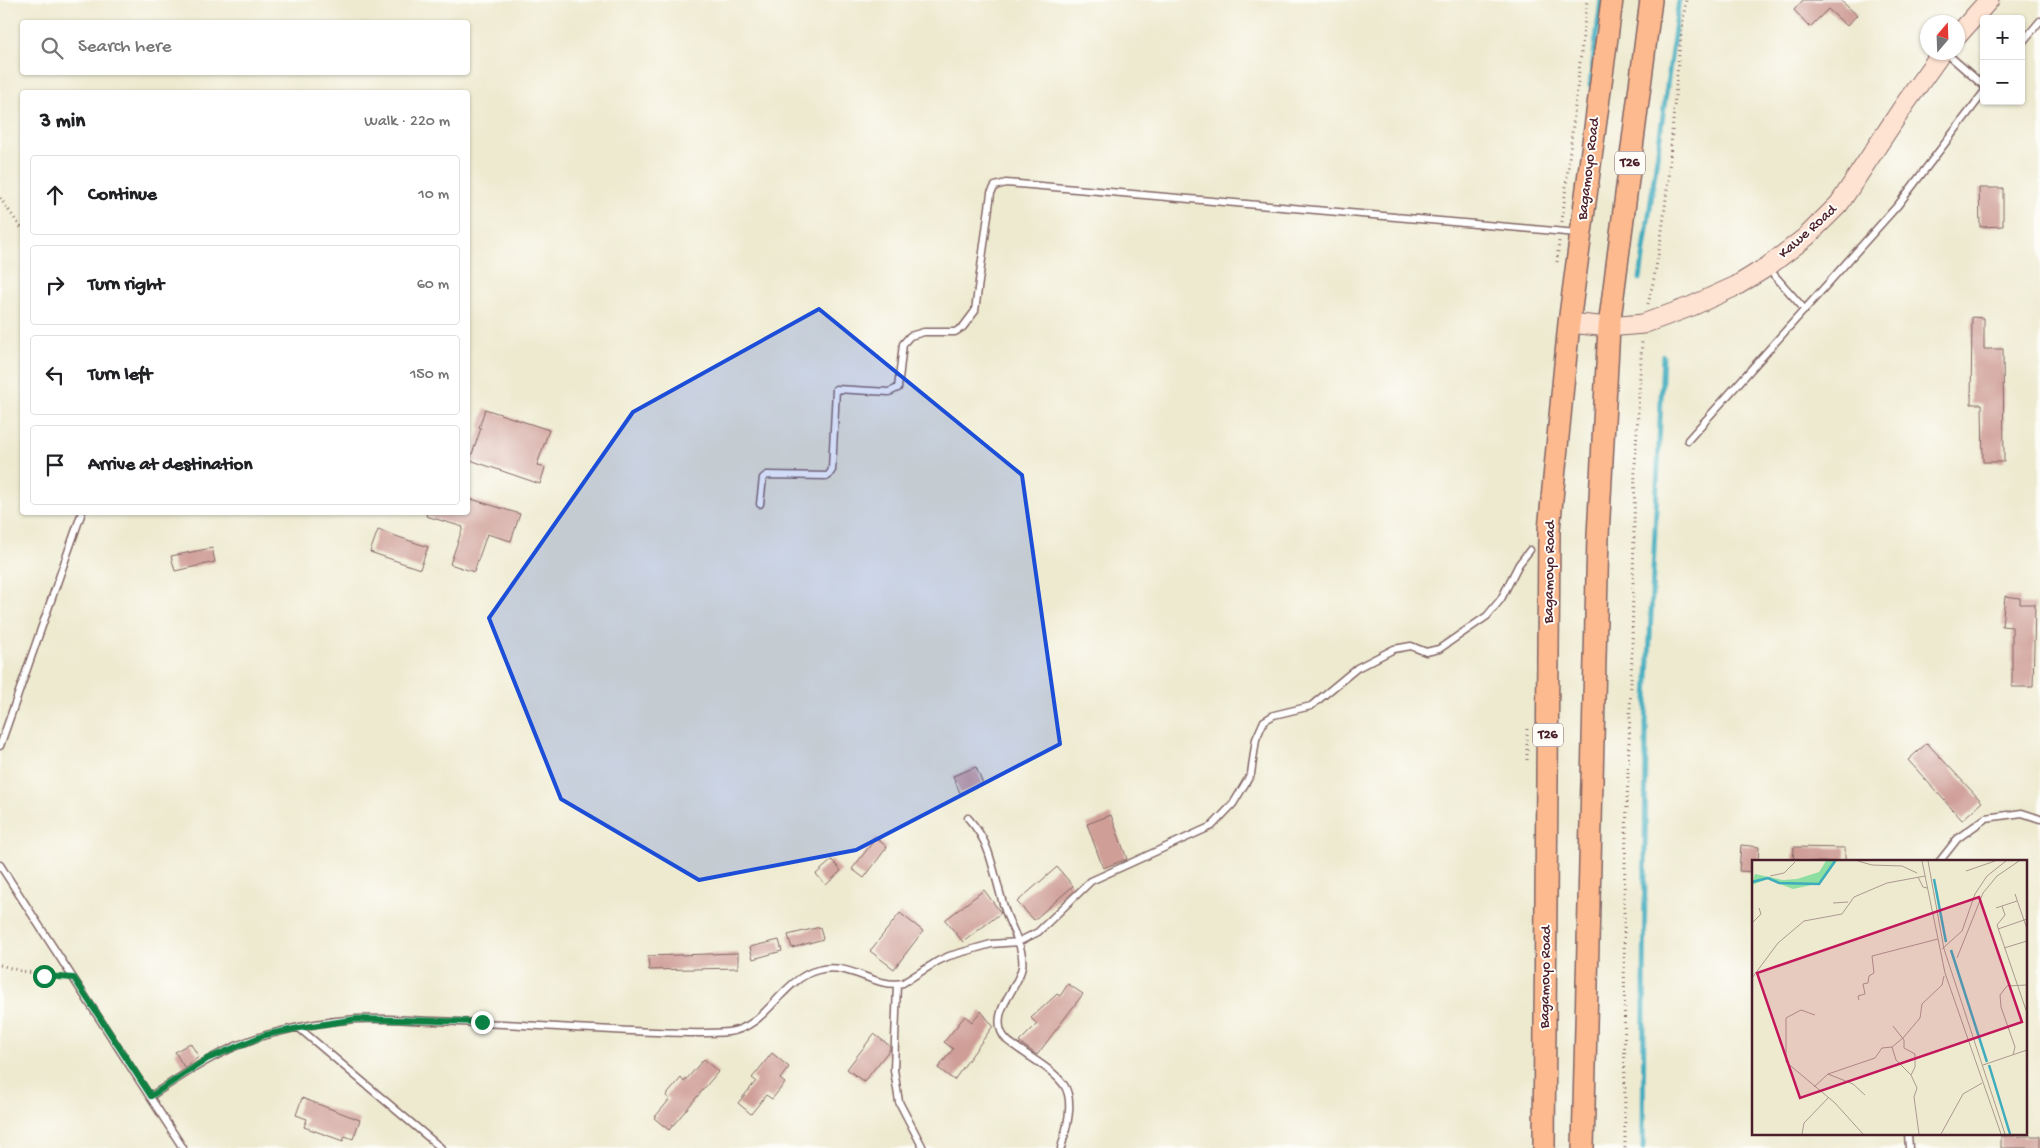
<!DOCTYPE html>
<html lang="en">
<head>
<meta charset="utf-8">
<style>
  body { margin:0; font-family:"Gochi Hand",sans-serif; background:#f6f6f6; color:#202124 }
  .controls { position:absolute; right:15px; top:15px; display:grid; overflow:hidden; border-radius:5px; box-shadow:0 1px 4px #0004 }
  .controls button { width:45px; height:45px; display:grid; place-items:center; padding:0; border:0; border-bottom:1px solid #e0e0e0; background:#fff; color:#202124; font:25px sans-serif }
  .compass { position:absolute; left:1920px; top:15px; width:45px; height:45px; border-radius:50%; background:#fff; box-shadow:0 1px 4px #0004; rotate:19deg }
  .stop { position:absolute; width:15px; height:15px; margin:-11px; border:4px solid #0b8043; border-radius:50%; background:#fff }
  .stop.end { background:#0b8043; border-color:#fff; box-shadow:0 1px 5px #0008 }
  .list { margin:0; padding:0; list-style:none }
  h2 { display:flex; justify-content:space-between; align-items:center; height:65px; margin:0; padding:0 20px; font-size:21px }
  h2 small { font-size:16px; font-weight:400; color:#757577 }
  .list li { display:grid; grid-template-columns:32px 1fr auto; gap:15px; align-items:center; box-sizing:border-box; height:80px; margin:0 10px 10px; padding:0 10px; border:1px solid #e0e0e0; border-radius:5px }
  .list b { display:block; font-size:19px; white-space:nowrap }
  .list em { font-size:16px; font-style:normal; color:#757577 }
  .icon { flex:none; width:28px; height:28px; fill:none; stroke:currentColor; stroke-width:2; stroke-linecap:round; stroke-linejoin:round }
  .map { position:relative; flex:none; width:2040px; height:1148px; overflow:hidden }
  .search { position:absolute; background:#fff; box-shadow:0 1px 4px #0004; left:20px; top:20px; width:450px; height:55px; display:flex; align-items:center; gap:12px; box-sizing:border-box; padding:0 18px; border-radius:5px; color:#757577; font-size:19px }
  .panel { position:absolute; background:#fff; box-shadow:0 1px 4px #0004; left:20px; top:90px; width:450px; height:425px; border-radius:5px }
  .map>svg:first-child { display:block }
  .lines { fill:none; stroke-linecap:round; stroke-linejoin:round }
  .stream { stroke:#3facbe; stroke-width:5 }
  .building { fill:#cf9e97 }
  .service-casing { stroke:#836665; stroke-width:9 }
  .secondary-casing { stroke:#836665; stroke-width:21 }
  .trunk-casing { stroke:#836665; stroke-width:24 }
  .path { stroke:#836665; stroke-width:3; stroke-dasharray:1 4; stroke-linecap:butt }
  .service { stroke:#fff; stroke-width:6 }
  .secondary { stroke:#fee3d2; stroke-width:19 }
  .trunk { stroke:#fcba8e; stroke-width:21 }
  .route { stroke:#0b8043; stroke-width:6 }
  .marked { fill:#1d4ed8; fill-opacity:0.2; stroke:#1d4ed8; stroke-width:4; stroke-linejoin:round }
  .labels { text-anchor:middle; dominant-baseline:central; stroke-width:4; stroke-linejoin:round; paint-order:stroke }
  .shield { fill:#fdfcf7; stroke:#806168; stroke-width:1 }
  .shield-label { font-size:14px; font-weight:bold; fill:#4a1f2b }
  .street-label { font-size:15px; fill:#4a1f2b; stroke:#fdfcf7 }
  .inset-river { fill:none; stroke:#3facbe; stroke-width:2.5 }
  .inset-road { fill:none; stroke:#ac998e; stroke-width:1 }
  .view { fill:#c2185b; fill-opacity:0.15; stroke:#c2185b; stroke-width:2.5 }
  .inset-edge { fill:none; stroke:#4a1f2b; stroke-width:2.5 }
</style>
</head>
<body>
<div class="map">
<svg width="2040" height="1148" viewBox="0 0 2040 1148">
  <rect width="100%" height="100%" fill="#fdfcf7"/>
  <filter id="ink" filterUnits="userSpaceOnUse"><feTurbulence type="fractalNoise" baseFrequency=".02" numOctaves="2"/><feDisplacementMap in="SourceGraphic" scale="10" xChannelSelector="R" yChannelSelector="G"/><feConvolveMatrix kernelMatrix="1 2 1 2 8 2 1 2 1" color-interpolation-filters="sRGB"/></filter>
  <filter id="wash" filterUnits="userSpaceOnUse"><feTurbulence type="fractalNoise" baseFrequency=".0096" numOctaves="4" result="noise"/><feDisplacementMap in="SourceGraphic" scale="20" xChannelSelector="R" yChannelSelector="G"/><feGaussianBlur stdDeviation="1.12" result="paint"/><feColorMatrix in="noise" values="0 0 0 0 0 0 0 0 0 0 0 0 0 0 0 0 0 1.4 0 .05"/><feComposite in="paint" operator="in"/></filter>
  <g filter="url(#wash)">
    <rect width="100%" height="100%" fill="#eeead0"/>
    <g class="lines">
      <path class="stream" d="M 1590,85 L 1601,0
        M 1640,279 L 1679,0
        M 1643,1148 L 1646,723 L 1663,356"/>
    </g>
    <g id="blocks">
      <path class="building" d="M 1803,0 L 1840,0 L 1857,15 L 1847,26 L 1828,9 L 1810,27 L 1794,10 Z
        M 1979,188 L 2003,188 L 2003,226 L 1980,227 Z
        M 1972,317 L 1984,318 L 1984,349 L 2003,349 L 2004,462 L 1983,462 L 1982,404 L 1971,404 Z
        M 485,409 L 549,430 L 537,465 L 545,468 L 540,484 L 470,460 L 481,428 L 479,428 Z
        M 468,498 L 520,514 L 511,541 L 487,534 L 474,572 L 450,564 L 463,527 L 426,516 L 427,512 L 468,512 Z
        M 378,530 L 428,547 L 420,569 L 370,552 Z
        M 212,548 L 215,562 L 175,571 L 171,556 Z
        M 2005,596 L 2020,598 L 2020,604 L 2035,604 L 2033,687 L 2012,687 L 2012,627 L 2002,626 Z
        M 1927,743 L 1982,802 L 1962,820 L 1908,760 Z
        M 976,767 L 983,784 L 960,793 L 953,776 Z
        M 1111,815 L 1127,859 L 1103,868 L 1087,824 Z
        M 876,838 L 887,847 L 864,878 L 852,869 Z
        M 1741,845 L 1759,847 L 1758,862 L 1754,862 L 1754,872 L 1739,871 Z
        M 1794,847 L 1845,848 L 1845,862 L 1793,862 Z
        M 832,860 L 841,871 L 826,885 L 816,874 Z
        M 1057,867 L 1073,886 L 1034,920 L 1017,902 Z
        M 984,890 L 1001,913 L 963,942 L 945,920 Z
        M 900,913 L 923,931 L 894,969 L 870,951 Z
        M 820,927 L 823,939 L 792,948 L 788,935 Z
        M 779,940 L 782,951 L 753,959 L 750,947 Z
        M 738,953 L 738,968 L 649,970 L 648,956 Z
        M 1068,984 L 1083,994 L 1037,1055 L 1019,1042 L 1037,1024 L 1031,1018 L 1057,994 L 1060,996 Z
        M 981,1011 L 993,1026 L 954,1080 L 938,1068 L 953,1049 L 944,1042 L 965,1016 L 972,1022 Z
        M 874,1034 L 890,1046 L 890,1049 L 864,1082 L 847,1069 Z
        M 190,1043 L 199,1057 L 184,1067 L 175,1052 Z
        M 772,1053 L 789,1067 L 780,1079 L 785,1083 L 772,1099 L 766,1095 L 751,1114 L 738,1103 L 756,1081 L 752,1078 Z
        M 704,1059 L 718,1072 L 669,1130 L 654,1118 L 670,1099 L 666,1096 L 681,1078 L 684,1082 Z
        M 302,1098 L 360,1120 L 353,1139 L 345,1136 L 343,1141 L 304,1127 L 307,1119 L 296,1115 Z
        M 2001,1136 L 2040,1136 L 2040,1148 L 2001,1148 Z"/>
    </g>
  </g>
  <g filter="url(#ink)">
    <use href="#blocks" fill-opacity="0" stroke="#836665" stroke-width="1"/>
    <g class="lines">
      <g class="service-casing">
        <path id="service" d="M 2021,44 L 2040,21
          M 1945,52 L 1984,86
          M 1768,268 L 1805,310
          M 1688,440 L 1898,205 L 1984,92
          M 760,504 L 763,478 L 767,475 L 828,476 L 832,470 L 836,389 L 889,392 L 898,388 L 903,344 L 910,336 L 924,332 L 955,332 L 963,327 L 975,311 L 991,193 L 995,186 L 1006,183 L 1577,233
          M 0,746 L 82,512
          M 968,818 C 977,828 984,839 988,851 C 995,871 999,893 1006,913 C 1012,930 1025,949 1022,967 C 1018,989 993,1008 1001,1031 C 1004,1040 1012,1044 1019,1049 C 1034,1060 1053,1070 1064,1085 C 1075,1101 1066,1131 1061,1148
          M 1939,862 L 1958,838 L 1986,818 L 2022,813 L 2040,819
          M 0,865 L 183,1148
          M 897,984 L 894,1070 L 899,1102 L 923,1148
          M 299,1028 L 441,1148
          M 151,1096 C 187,1072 224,1047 266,1035 C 295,1027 327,1021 357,1019 C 382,1018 408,1020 433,1021 C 499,1023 566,1028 632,1031 C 664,1032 696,1035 728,1032 C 767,1028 780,980 818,970 C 849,961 875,989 903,983 L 938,961 L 949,956 L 991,944 L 1018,942 L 1038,932 L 1091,881 L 1212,826 L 1233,804 L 1251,774 L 1256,739 L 1264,721 L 1274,715 L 1311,706 L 1357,668 L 1394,649 L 1411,646 L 1426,652 L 1439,649 L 1487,616 L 1501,599 L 1519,564 L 1530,550
          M 1908,1134 L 1909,1148"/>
      </g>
      <g class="secondary-casing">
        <path id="secondary" d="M 1958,35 L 1989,0
          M 1569,323 L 1609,327 L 1643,324 L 1692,306 L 1736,286 L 1767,267 L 1806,237 L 1839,204 L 1905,104 L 1942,52"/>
      </g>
      <g class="trunk-casing">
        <path id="trunk" d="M 1544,1148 L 1549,530 L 1569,323 L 1612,0
          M 1583,1148 L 1598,536 L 1609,327 L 1651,0"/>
      </g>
      <path class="path" d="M 0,198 L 22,229
        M 1562,222 L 1587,0
        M 1557,262 L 1559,241
        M 1648,304 C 1673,205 1670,101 1686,0
        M 1527,729 L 1527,763
        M 0,965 L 21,971 L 60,977
        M 1625,1148 L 1624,896 L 1632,652 L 1635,466 L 1642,340"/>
      <use href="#service" class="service"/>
      <use href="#secondary" class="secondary"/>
      <use href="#trunk" class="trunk"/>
    </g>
  </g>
  <g class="lines" filter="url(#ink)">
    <path class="route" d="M 44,976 L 74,978 L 151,1096 L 207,1059 L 265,1035 L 299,1028 L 357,1019 L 482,1022"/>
  </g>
  <path class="marked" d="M 819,309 L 1022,475 L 1060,744 L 856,850 L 699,880 L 561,799 L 489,618 L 633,412 Z"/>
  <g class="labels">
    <g class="shield">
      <rect x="1615" y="151.5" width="30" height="23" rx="4"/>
      <rect x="1533" y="723.5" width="30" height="23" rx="4"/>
    </g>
    <g class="shield-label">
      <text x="1630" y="163">T26</text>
      <text x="1548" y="735">T26</text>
    </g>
    <g class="street-label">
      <text transform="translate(1589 169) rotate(-83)">Bagamoyo Road</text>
      <text transform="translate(1808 232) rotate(-42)">Kawe Road</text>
      <text transform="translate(1550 572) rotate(-89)">Bagamoyo Road</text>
      <text transform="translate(1546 977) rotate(-89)">Bagamoyo Road</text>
    </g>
  </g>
  <g transform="translate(1752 860)">
    <rect width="275" height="275" fill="#eeead0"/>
    <path d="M 74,1 L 85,1 L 69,23 L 41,29 L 15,19 L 0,25 L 3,14 L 31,20 L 45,19 L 67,12 Z" fill="#8cdfa1"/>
    <path class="inset-river" d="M 182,19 L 194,82M 0,22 L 16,18 L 27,23 L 67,24 L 83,1M 199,90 L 235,202M 237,205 L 258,274"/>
    <path class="inset-road" d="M 106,1 L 120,5 L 150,6 L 165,13M 170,1 L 193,113 L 249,274M 176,1 L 192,89 L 253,274M 214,11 L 243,1M 18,16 L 32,13 L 43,2M 166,17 L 171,27 L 175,28M 263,34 L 275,69M 81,43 L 96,42M 250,46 L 253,55 L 245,65 L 275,153M 244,48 L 265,41M 0,63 L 9,54 L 7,48M 246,69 L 275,59M 252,88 L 275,81M 190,89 L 210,71 L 223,34 L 235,16 L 254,1M 205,98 L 231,33 L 245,16 L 267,1M 0,118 L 26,83 L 52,61 L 90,54 L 102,37 L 135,23 L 173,16M 107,140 L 106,136 L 113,134 L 111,124 L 116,123 L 117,116 L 122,113 L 120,96 L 186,79M 63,155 L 49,150 L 34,158 L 34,202 L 83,243 L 111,274M 141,166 L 152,180 L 152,188 L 163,194 L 163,207 L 159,215M 140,187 L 144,200 L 159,215 L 165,228 L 162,237 L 167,274M 261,195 L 263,187 L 249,147 L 248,135 L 255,126 L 275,125M 231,205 L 275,190M 76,214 L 101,224 L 113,235M 62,227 L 76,214 L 123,198 L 130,188 L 140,187 L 151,178 L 168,158 L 170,144 L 190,125 L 192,116M 50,274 L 52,263 L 76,238M 189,274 L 211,234 L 230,223"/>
    <path class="view" d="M 227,37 L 270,162 L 48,238 L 5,113 Z"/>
    <rect width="275" height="275" class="inset-edge"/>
  </g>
</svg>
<div class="controls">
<button>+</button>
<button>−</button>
</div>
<svg class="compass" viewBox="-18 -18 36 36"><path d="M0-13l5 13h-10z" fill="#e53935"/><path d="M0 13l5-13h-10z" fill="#757577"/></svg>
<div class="stop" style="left:44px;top:976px"></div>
<div class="stop end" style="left:482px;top:1022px"></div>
<div class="search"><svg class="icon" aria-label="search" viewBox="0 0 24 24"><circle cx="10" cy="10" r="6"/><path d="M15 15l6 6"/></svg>Search here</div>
<section class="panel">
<h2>3 min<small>Walk · 220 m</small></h2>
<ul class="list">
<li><svg class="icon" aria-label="ahead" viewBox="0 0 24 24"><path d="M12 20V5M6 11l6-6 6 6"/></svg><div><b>Continue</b></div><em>10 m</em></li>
<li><svg class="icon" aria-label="right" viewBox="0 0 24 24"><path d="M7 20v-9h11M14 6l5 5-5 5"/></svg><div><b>Turn right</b></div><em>60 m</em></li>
<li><svg class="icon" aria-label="left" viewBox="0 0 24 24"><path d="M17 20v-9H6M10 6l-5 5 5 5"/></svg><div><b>Turn left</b></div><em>150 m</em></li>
<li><svg class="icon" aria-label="arrive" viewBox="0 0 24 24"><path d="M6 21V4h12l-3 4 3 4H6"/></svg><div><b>Arrive at destination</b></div></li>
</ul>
</section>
</div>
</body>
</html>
